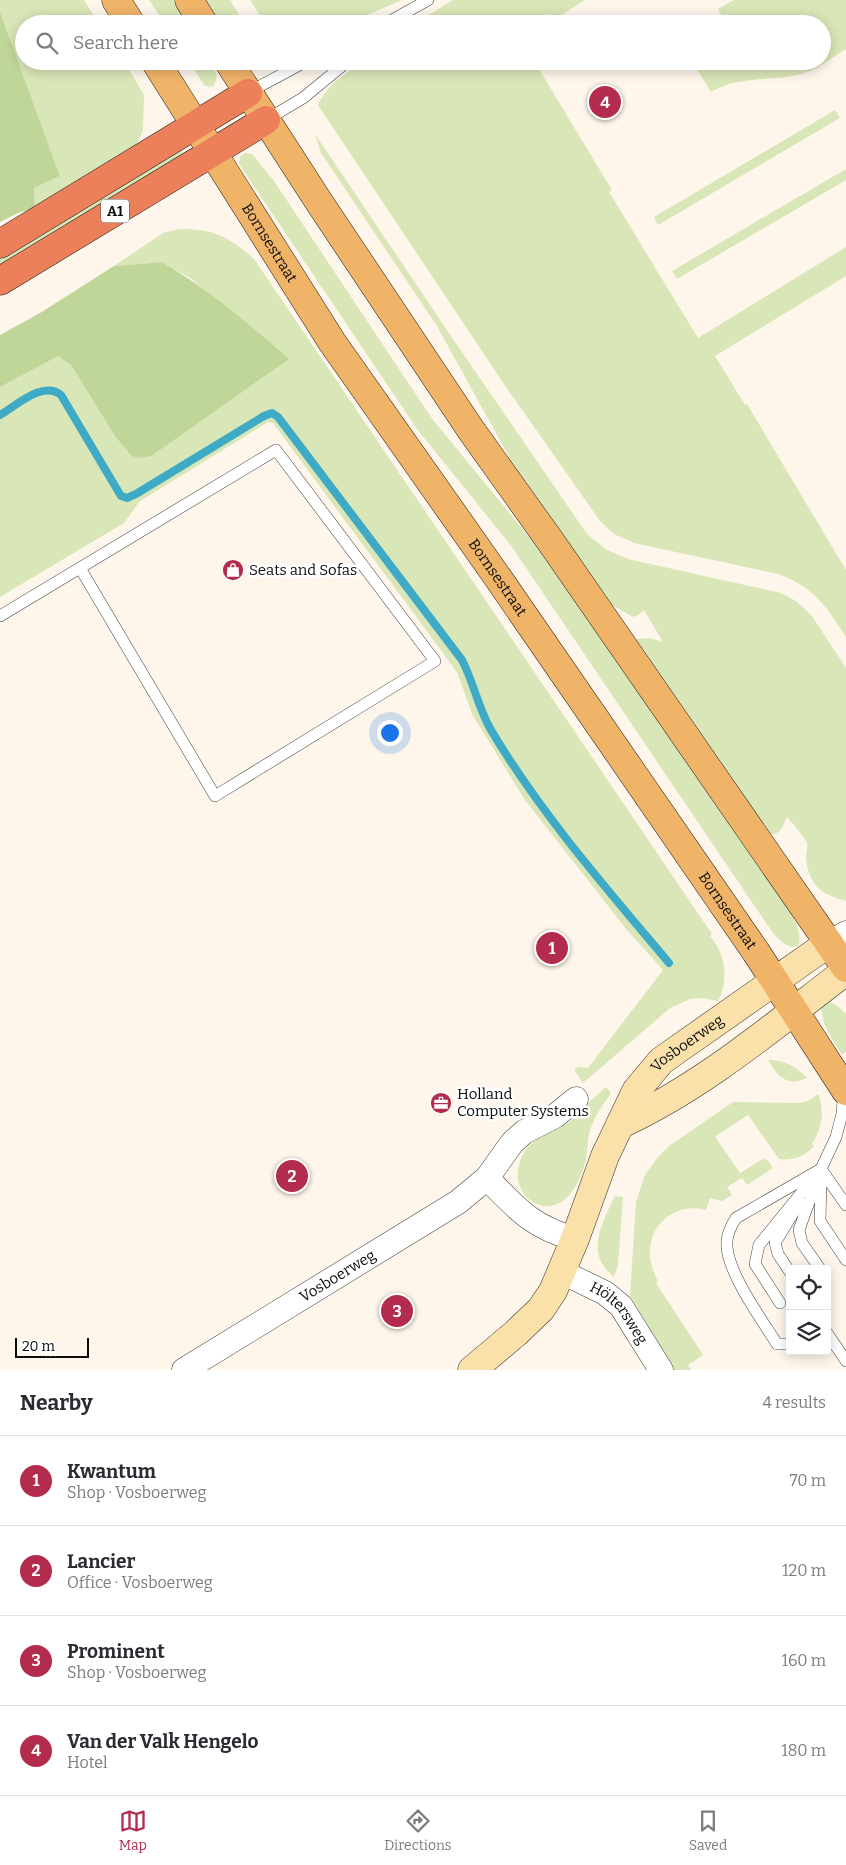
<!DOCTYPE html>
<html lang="en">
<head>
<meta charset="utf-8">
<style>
  body { margin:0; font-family:Bitter,serif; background:#f7f7f7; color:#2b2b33 }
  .controls { position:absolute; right:15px; bottom:15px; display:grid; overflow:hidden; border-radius:5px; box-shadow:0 2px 12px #0003 }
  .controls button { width:45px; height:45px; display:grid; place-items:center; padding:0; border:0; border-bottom:1px solid #e1e1e2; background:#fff; color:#2b2b33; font:25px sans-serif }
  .scale { position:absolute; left:15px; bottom:12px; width:74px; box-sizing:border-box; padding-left:5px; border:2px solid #0c0c0c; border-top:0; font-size:14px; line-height:18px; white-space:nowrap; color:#0c0c0c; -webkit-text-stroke:4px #fff; paint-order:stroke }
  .you { position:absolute; left:389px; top:732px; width:18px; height:18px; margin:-12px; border:4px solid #fff; border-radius:50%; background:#1a73e8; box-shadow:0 0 0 8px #1a73e833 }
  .badge { display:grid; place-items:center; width:32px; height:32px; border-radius:50%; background:#b32c4e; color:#fff; font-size:16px; font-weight:700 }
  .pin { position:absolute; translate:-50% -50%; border:2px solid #fff; box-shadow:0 1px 5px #0006 }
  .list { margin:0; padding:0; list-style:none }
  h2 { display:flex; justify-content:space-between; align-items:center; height:65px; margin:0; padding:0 20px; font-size:21px }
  h2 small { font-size:16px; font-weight:400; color:#7c7c81 }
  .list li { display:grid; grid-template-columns:32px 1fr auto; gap:15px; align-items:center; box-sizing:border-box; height:90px; padding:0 20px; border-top:1px solid #e1e1e2 }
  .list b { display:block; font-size:19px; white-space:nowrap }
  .list p { margin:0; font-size:16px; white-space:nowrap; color:#7c7c81 }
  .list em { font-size:16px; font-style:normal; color:#7c7c81 }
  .icon { flex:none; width:28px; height:28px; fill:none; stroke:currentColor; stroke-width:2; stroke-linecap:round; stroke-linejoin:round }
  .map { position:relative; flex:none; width:846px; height:1370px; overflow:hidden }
  .search { position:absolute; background:#fff; box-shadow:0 2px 12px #0003; left:15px; right:15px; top:15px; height:55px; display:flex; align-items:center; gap:12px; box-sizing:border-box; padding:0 18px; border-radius:28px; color:#7c7c81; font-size:19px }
  .sheet { height:425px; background:#fff }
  nav { display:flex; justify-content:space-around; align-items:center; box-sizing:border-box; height:70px; border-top:1px solid #e1e1e2; background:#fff; font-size:14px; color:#7c7c81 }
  nav a { display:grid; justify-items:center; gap:2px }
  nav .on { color:#b32c4e }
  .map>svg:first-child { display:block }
  .green { fill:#d9e6b7 }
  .forest { fill:#c0d598 }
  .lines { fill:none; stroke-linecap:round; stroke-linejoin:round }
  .stream { stroke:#3eaac5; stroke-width:8 }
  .lane-casing { stroke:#3f3f3f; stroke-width:12 }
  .street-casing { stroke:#3f3f3f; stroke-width:25 }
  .secondary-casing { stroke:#2e2e2e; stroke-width:29 }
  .primary-casing { stroke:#1d1d1d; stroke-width:29 }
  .highway-casing { stroke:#1d1d1d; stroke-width:29 }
  .lane { stroke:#fff; stroke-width:11 }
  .street { stroke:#fff; stroke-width:24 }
  .secondary { stroke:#fae1aa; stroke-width:28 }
  .primary { stroke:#f0b469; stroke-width:28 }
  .highway { stroke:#ec805b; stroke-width:28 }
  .labels { text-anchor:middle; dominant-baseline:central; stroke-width:5; stroke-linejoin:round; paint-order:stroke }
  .shield { fill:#fff; stroke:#555; stroke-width:1 }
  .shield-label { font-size:14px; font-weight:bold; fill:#0c0c0c }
  .street-label { font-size:15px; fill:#0c0c0c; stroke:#fff }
  .poi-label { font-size:15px; fill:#0c0c0c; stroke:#fff; text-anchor:start }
</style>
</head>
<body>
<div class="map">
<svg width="846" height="1370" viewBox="0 0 846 1370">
  <rect width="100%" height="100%" fill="#fef6eb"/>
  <path class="green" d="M 0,0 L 84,0 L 99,24 L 24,24 L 24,61 L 124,61 L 144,95 L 143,129 L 139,140 L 134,147 L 35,209 L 34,188 L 60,176 L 0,12 Z
    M 149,0 L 173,0 L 188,24 L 165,24 Z
    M 206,0 L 230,0 L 245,24 L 221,24 Z
    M 250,0 L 402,0 L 347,24 L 265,24 Z
    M 453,0 L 585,0 L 552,21 L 547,14 L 530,24 L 414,24 Z
    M 734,0 L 846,0 L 846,49 C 832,57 818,70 802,74 C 771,82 739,75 711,92 L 692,61 L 822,61 L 822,24 L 726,24 L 718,9 Z
    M 189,61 L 211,61 L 217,76 L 214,86 L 209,87 L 204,85 Z
    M 363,61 L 534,61 L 612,190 L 609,192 L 698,338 L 846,247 L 846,276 L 715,356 L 745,405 L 747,404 L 846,570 L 846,637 C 827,607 813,586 778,574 L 634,543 L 614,534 L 600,521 L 504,384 L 318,105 C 327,84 346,74 363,61 Z
    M 835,110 L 840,118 L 658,225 L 654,217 Z
    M 315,134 L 455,342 L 587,534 L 607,550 L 628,559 L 781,593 L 796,601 L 812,616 L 846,668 L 846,901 C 821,894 809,886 806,858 C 806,854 808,847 807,843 C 804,836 792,823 787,817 C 783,824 782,835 771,834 L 636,639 L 650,638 L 663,642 L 644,610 L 638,615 L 633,617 L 612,605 L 508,455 L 437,326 L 321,153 Z
    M 178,145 L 184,154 L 0,264 L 0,253 Z
    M 245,153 L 252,154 L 274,181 L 433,420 L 539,549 L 790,911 C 795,921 803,935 798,946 C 785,950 775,935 768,926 L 512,547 L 417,429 L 239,164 L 240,156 Z
    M 846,169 L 846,180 L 677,279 L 672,271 Z
    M 179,229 C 212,228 230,237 254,259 L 712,934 L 710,936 C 726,955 729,979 718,1001 L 703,998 L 690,999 L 670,1008 L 583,1083 L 574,1070 L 578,1067 L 588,1068 L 663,970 L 627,930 L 525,800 L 472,714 L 457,672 L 273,423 L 268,422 L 140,501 L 124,523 L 0,597 L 0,387 L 58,355 L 71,365 L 115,436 L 211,295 L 190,278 L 162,262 L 114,266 L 163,233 Z
    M 825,1002 C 834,1002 840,1008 846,1014 L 846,1052 L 842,1055 C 832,1039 822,1026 821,1007 Z
    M 768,1060 C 784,1060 796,1066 807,1078 C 787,1087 778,1077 768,1060 Z
    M 606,1087 L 611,1093 C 603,1105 594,1117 590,1130 C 587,1140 588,1151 586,1160 C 581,1180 568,1209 543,1206 C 532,1204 525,1197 520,1187 C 514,1172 521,1152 532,1143 C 542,1134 558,1130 569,1122 C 576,1117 582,1110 586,1102 L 588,1103 Z
    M 818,1094 C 825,1112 822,1128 812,1144 L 814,1146 C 806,1156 792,1161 779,1159 L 748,1115 L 716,1136 L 716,1138 L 740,1173 L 763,1159 L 767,1160 L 773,1168 L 747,1185 L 742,1178 L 727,1187 L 732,1195 L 722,1201 L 710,1198 L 706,1210 C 678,1202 651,1222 650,1250 C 649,1261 653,1271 658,1281 L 656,1283 L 703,1355 L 688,1365 L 691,1370 L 674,1370 L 630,1296 L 636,1202 L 645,1175 L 658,1157 L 669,1146 L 733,1102 L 800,1103 L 808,1101 Z
    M 615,1196 L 623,1197 L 618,1265 L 614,1277 C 584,1254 602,1223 615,1196 Z"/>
  <path class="forest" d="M 0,12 L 60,176 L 34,188 L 35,209 L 20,212 L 0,222 Z
    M 162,262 C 208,289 249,324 289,359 L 151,456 L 138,458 L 132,456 L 115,436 L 71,365 L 58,356 L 0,387 L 0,335 L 40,313 L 114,266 Z"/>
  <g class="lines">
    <path class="stream" d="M 0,415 C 16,406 43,380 61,395 L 121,496 L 127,498 L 136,494 L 264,416 L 272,413 L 278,417 L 462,660 C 474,683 478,708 491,730 C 541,814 606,888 669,963"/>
    <g class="lane-casing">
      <path id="lane" d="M 385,24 L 428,0
        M 249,92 L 307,61
        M 266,120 L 303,98 L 348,61
        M 0,616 L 276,450 L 435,661 L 215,796 L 80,568
        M 844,1090 L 842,1114 L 836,1137 L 821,1169 L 846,1205
        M 818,1177 L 799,1230 L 802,1243 L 820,1269
        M 821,1178 L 820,1221 L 846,1260
        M 790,1272 L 778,1254 L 775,1243 L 800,1202
        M 780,1303 L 755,1264 L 759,1245 L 815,1176
        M 827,1333 L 846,1361
        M 790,1344 L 777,1344 C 762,1320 729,1275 727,1247 C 726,1236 730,1227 736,1218 L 821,1169"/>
    </g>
    <g class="street-casing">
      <g id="street">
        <path d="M 829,943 L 846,933"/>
        <path d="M 487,1178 C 517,1209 532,1227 575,1239"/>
        <path id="s1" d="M 562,1272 L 605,1293 L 621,1306 L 661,1370"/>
        <path id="s2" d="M 184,1370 L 458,1202 L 487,1178 L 512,1143 L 524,1132 L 555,1116 L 576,1099"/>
      </g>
    </g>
    <g class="secondary-casing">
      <g id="secondary">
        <path d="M 621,1124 C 702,1087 775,1025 846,971"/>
        <path id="s3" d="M 472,1370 L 516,1333 L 541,1309 L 553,1291 L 575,1239 L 605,1156 L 636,1091 L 661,1061 L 829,943"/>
      </g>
    </g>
    <g class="primary-casing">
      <g id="primary">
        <path d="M 116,0 L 131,24"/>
        <path d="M 189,0 L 204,24"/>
        <path id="s4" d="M 155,61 L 332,342 L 496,575 L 756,952 L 846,1091"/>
        <path d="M 228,61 L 319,202 L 471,430 L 551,542 L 846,968"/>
      </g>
    </g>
    <g class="highway-casing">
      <path id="highway" d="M 0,244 L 248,93
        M 0,281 L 266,120"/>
    </g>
    <use href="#lane" class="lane"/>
    <use href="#street" class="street"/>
    <use href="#secondary" class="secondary"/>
    <use href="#primary" class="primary"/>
    <use href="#highway" class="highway"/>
  </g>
  <defs>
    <g id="shop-disc" transform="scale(1.125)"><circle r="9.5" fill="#b32c4e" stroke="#fff"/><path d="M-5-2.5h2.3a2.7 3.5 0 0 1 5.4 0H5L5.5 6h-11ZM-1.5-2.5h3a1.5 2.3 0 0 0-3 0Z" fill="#fff"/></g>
    <g id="office-disc" transform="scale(1.125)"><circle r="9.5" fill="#b32c4e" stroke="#fff"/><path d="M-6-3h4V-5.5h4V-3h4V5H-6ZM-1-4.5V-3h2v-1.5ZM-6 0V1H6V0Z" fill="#fff"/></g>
  </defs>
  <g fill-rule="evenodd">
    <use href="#shop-disc" x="233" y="570"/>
    <use href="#office-disc" x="441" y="1103"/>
  </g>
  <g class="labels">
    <rect class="shield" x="101" y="199.5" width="28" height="23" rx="4"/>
    <g class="shield-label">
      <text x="115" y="211">A1</text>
    </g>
    <g class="street-label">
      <text stroke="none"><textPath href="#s4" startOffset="215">Bornsestraat</textPath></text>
      <text stroke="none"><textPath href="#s4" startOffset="620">Bornsestraat</textPath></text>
      <text stroke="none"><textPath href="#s4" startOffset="1025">Bornsestraat</textPath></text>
      <text stroke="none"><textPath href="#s3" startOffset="401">Vosboerweg</textPath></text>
      <text stroke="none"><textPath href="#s2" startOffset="180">Vosboerweg</textPath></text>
      <text stroke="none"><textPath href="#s1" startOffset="72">Höltersweg</textPath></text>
    </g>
    <g class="poi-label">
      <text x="249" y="570">Seats and Sofas</text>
      <text x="457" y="1094">Holland<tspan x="457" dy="17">Computer Systems</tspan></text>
    </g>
  </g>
</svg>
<div class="controls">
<button><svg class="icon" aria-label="locate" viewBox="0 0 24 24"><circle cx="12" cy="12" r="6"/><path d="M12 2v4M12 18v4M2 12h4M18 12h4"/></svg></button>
<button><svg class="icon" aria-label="layers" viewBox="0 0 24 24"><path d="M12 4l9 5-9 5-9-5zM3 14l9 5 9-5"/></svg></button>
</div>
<div class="scale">20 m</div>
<div class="you"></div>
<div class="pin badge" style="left:552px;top:948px">1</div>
<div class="pin badge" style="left:292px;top:1176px">2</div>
<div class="pin badge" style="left:397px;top:1311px">3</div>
<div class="pin badge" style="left:605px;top:102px">4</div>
<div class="search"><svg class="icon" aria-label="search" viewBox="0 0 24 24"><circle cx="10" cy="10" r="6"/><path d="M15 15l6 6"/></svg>Search here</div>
</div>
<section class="sheet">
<h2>Nearby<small>4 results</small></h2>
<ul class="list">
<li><span class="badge">1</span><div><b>Kwantum</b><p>Shop · Vosboerweg</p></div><em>70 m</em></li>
<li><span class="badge">2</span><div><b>Lancier</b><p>Office · Vosboerweg</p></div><em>120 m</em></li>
<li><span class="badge">3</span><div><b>Prominent</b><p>Shop · Vosboerweg</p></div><em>160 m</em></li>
<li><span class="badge">4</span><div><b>Van der Valk Hengelo</b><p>Hotel</p></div><em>180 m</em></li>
</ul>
</section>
<nav>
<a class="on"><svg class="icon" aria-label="map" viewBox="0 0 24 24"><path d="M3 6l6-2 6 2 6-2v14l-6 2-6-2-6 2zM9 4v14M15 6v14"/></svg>Map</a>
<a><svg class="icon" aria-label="directions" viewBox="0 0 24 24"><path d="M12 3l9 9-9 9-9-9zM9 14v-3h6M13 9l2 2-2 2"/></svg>Directions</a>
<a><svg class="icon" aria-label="saved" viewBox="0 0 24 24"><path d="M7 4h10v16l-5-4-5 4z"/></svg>Saved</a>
</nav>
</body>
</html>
